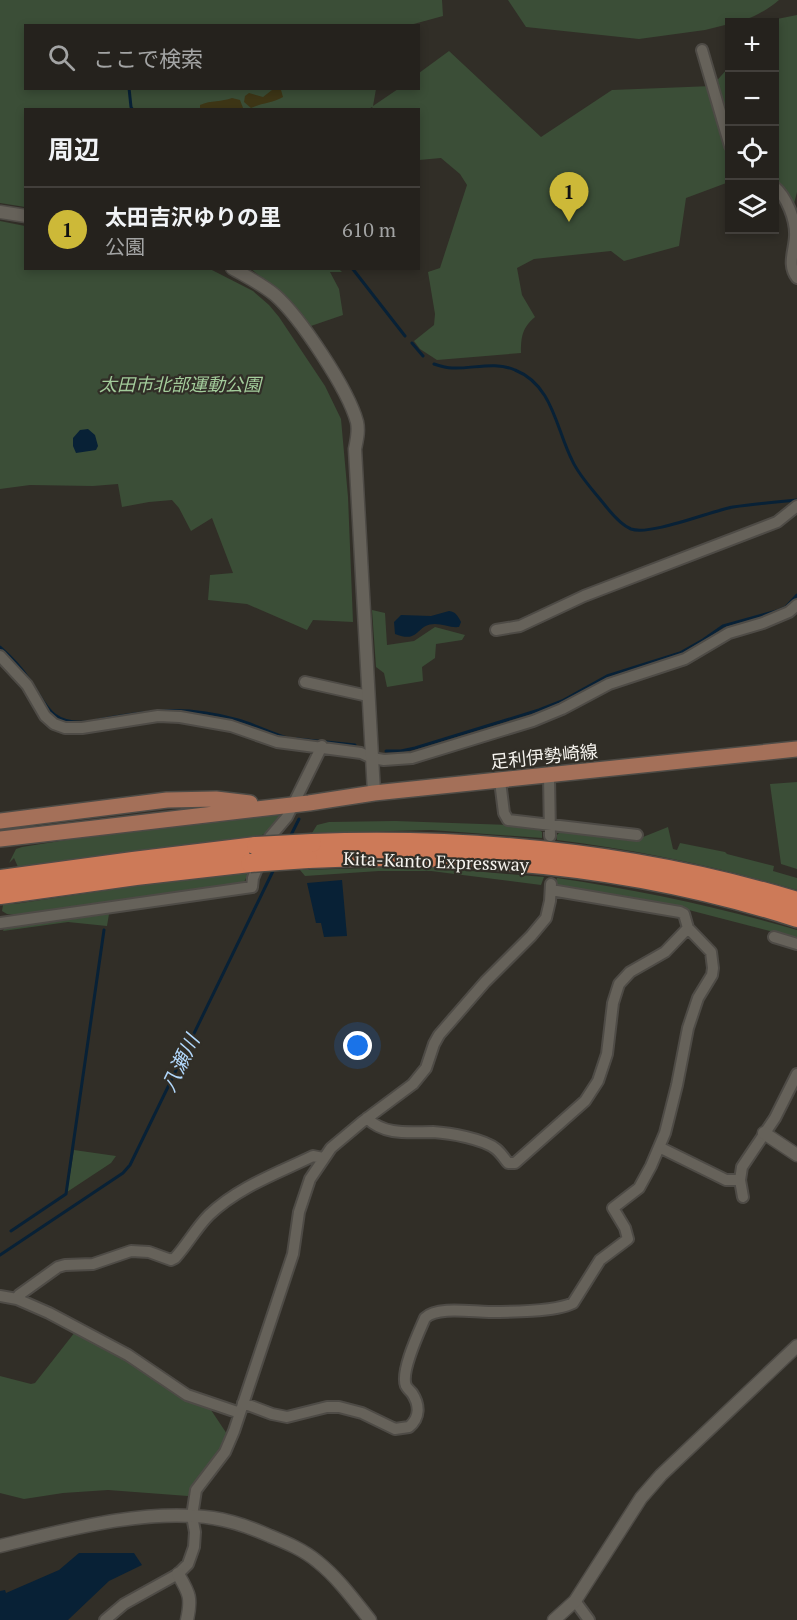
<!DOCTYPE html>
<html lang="ja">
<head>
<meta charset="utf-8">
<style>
  body { margin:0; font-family:"PT Serif","Noto Sans JP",serif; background:#2d2a26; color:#f1f3f6 }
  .controls { position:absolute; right:18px; top:18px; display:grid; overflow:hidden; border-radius:0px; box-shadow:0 3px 9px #0003 }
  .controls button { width:54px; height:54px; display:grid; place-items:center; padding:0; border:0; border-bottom:2px solid #423f3b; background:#25221d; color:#f1f3f6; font:30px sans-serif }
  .you { position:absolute; left:358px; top:1046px; width:21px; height:21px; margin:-15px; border:4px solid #fff; border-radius:50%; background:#1a73e8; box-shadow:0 0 0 9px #1a73e833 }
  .badge { display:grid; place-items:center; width:39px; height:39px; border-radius:50%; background:#cdb938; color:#111; font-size:20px; font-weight:700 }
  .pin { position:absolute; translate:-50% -50px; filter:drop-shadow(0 2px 3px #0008) }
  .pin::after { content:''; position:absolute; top:32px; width:21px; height:18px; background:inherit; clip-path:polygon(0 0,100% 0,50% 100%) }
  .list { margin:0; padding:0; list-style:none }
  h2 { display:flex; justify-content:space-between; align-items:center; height:78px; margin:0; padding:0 24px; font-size:26px }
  h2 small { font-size:20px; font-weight:400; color:#a3a4a4 }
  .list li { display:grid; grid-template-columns:39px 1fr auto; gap:18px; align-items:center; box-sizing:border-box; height:84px; padding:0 24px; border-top:2px solid #423f3b }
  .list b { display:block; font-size:22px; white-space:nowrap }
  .list p { margin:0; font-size:20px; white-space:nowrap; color:#a3a4a4 }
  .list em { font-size:20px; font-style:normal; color:#a3a4a4 }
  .icon { flex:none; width:33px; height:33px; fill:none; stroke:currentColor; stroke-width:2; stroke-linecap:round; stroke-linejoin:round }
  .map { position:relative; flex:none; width:797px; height:1620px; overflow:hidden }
  .search { position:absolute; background:#25221d; box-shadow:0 3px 9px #0003; left:24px; top:24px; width:396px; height:66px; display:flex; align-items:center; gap:15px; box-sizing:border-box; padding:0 21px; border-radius:0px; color:#a3a4a4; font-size:22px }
  .panel { position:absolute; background:#25221d; box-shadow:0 3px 9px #0003; left:24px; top:108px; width:396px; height:162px; border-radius:0px }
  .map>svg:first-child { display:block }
  .green { fill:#3b4e37 }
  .sand { fill:#3e3616 }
  .water { fill:#082136 }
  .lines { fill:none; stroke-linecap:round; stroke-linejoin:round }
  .stream { stroke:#082136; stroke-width:3 }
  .minor-casing { stroke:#4e4b46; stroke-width:14 }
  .tertiary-casing { stroke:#4e4b46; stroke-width:15 }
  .primary-casing { stroke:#4e4b46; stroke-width:18 }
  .motorway-casing { stroke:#4e4b46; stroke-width:21 }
  .minor { stroke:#66625a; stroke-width:10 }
  .tertiary { stroke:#66625a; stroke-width:12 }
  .primary { stroke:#a47059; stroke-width:15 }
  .motorway { stroke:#cd7a58; stroke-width:18 }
  .motorway-bridge-casing { stroke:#4e4b46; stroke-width:21; stroke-linecap:butt }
  .motorway-bridge { stroke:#cd7a58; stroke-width:18 }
  .labels { text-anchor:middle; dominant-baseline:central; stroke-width:4.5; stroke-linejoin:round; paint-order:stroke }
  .park-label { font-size:18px; font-style:italic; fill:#a3cc9b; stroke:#312e27 }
  .street-label { font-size:18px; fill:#f6f4ef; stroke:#312e27 }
  .water-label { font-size:20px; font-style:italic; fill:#b2d8fc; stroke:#312e27 }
</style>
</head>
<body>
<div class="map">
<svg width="797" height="1620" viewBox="0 0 797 1620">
  <rect width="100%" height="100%" fill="#312e27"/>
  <path class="green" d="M 0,0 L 442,0 L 443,16 L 410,25 L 26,26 L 26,88 L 376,89 L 373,106 L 398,89 L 418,88 L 419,73 L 449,51 L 541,137 L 612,90 L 712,86 L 729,67 L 729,182 L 686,198 L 679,246 L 624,261 L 611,251 L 534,259 L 517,268 L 522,295 L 535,317 C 522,328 521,337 521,353 L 437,360 L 420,349 L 414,341 L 434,325 L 435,314 L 428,272 L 440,268 L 467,185 L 460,174 L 441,158 L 419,160 L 418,110 L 374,110 L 372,107 L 367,110 L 26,110 L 25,207 L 0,203 Z
    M 508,0 L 779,0 C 766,11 747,22 730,22 L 729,24 L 705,30 L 639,39 L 526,27 Z
    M 797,15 L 797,192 L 794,204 L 775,191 L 773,22 L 777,19 Z
    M 0,221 L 25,226 L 26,268 L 210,269 L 253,291 L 269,305 L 279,317 L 325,386 L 341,419 L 348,497 L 353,622 L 313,620 L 307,630 L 247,604 L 208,600 L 210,575 L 233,573 L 212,518 L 191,531 L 179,508 L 172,500 L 149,502 L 122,507 L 118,484 L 93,486 L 30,485 L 0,489 Z
    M 251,269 L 339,269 L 342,272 L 330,272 L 339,289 L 343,315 L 308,327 L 292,302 Z
    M 372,610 L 385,613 L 387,645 L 414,641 L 435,627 L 465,635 L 462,640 L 436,644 L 435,658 L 422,667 L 423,681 L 387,687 L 384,673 L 376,667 Z
    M 797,782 L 797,869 L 781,864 L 770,784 Z
    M 284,812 L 269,832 L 262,835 L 18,867 L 14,858 L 9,863 L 16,849 L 22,847 L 91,836 Z
    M 395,821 L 535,826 L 542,832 L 542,838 L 431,830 L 312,833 L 317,825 L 329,822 Z
    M 668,827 L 673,849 L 677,850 L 680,843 L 725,852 L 727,854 L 774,866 L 773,871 L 797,878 L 797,890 C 718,867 639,850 557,840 L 557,835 L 561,831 L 633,841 Z
    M 406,867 L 437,868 L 544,877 L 541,885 L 431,871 L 379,871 L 305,876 L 300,870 Z
    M 249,872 L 243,884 L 17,915 L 7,914 L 2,911 L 3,905 L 10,902 L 14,904 L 163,882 Z
    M 557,878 C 639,890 718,907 797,930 L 797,938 L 685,909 L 560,887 L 556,882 Z
    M 109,914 L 107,926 L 68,922 L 3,931 L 4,929 Z
    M 74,1150 L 116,1156 L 111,1163 L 67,1192 Z
    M 75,1332 L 125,1357 L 209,1407 L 227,1434 C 218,1460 197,1472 188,1496 L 108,1490 L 63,1493 L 24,1499 L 0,1493 L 0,1376 L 31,1384 L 35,1383 Z"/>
  <path class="sand" d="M 272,90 L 281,90 L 283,97 C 273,103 261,103 251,108 L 244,102 L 245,96 L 249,93 L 263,97 Z
    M 232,98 L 240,100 L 243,108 L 200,109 L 200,105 C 211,100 222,102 232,98 Z"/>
  <path class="water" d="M 88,429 L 95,435 L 98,446 L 96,450 L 76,453 L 73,446 L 73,438 L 80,430 Z
    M 449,611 C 456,612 458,616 461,622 L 459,627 C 451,628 443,624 435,624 C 415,624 421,644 395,634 L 394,622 L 401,615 L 431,616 Z
    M 342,880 L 347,936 L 324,937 L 321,923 L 316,923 L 307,883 Z
    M 79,1553 L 134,1553 L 142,1565 L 109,1581 L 68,1620 L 0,1620 L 0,1591 L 5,1590 L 6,1593 L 59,1570 Z"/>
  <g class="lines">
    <path class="stream" d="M 129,88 L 131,107 L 133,110
      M 352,268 L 405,336
      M 412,343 L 423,356
      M 434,364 C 440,366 446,368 452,368 C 473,369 495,361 515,370 C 553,385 556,429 572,460 C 579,476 593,490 604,504 C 611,513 621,525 631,529 C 650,536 711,511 733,507 C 754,504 776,502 797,500
      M 0,647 C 10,656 21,667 28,678 C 46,703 49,725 86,722
      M 98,720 C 150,710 186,705 238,720 C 256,725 272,734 291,739
      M 297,739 L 355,745
      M 386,751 L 401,751 L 415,748 L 539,710 L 562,701 L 607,676 L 680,653 L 703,640 L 723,626 L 777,611 L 786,607 L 797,595
      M 289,839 L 299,819
      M 11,1231 L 66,1194 L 104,930
      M 0,1255 L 123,1173 L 130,1165 L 274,869"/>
    <g class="minor-casing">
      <path id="minor" d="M 702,50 L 730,146
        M 774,186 C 787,197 796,220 795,237 C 794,252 787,265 797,278
        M 496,630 L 520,626 L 584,596 L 777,522 L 797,506
        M 0,656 L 27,685 L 45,716 L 54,724 L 65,728 L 82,728 L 158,716 L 180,717 L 231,726 L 277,742 L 361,753 L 372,758 L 384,760 L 412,758 L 533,721 L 562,709 L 609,684 L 685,659 L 729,633 L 763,623 L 789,612 L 797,605
        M 305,682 L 368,696
        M 549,776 L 550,836
        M 500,781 L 504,813 L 508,820 L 637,835
        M 0,923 L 252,887 L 253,878 L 270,837 L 287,817 L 322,746
        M 774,937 L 797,944
        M 367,1118 C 384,1136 411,1132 433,1132 C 450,1133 484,1139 496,1149 C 501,1153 504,1158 508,1163 L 515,1163 L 585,1101 L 598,1081 L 607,1054 L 613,1003 L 619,984 L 630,972 L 665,952 L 688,928
        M 659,1147 L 726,1180 L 740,1180
        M 743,1197 L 740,1180 L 742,1167 L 775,1118 L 797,1074
        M 0,1296 L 17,1299 L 49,1313 L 128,1355 L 187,1395 L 240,1413
        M 17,1299 L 19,1295 L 58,1267 L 65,1265 L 93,1264 L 131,1251 L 149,1252 L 171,1260 L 175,1258 C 187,1245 196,1228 209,1215 C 238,1187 278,1173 313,1156 L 323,1158
        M 243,1403 L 272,1414 L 287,1417 L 327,1407 L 339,1407 L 362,1413 L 395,1429 L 409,1427 C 420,1418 420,1405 412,1393 C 411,1392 406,1387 406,1386 C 400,1372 419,1332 425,1318 C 437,1306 472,1312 489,1312 C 510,1312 555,1312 573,1303 L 600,1260 L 628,1239 L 625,1228 L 613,1208 L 639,1188 L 651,1166 L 665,1133 L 677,1085 L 688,1028 L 698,998 L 712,975 L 713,968 L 711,952 L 688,928 L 684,914 L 680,912 L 551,890
        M 575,1601 L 589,1620
        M 105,1620 L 124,1604 L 178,1574 L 188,1564 L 194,1547 L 195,1532 L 192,1516 L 196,1490 L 225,1452 L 234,1431 L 293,1254 L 299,1212 L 310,1179 L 331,1148 L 362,1122 L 413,1084 L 426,1068 L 434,1044 L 439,1035 L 485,982 L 531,936 L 546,918 L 550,901 L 551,884"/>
    </g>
    <g class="tertiary-casing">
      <path id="tertiary" d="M 0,212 L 26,216
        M 232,268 C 247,277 262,284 275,295 C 300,317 348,389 357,422 C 359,431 357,439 355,449 L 374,793
        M 764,1133 L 797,1155
        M 0,1546 C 66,1530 145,1508 213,1518 C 233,1521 252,1528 270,1536 C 287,1543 304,1550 318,1562 C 338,1578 354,1600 370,1620
        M 178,1574 C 189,1593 192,1597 187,1620
        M 554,1620 L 575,1601 L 641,1498 L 661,1475 L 797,1346"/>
    </g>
    <g class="primary-casing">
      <path id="primary" d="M 0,821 L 167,800 L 216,799 L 250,803
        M 0,839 L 309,803 L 374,793 L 797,749"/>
    </g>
    <g class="motorway-casing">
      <path id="motorway" d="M 312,843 C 476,837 639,853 797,901
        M 308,859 C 472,851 640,867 797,918
        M 0,879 L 133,861 L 256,846
        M 0,895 L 136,876 L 250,863"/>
    </g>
    <use href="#minor" class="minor"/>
    <use href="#tertiary" class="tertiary"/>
    <use href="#primary" class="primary"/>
    <use href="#motorway" class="motorway"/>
    <g class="motorway-bridge-casing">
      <path id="motorway-bridge" d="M 256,846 L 312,843
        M 250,863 L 308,859"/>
    </g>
    <use href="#motorway-bridge" class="motorway-bridge"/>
  </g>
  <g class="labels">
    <g class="park-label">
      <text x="180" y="384">太田市北部運動公園</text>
    </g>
    <g class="street-label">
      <text transform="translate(544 756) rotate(-6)">足利伊勢崎線</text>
      <text transform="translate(436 861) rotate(2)">Kita-Kanto Expressway</text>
    </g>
    <g class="water-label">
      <text transform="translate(180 1063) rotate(-64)">八瀬川</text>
    </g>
  </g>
</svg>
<div class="controls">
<button>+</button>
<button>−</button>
<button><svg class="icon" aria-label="locate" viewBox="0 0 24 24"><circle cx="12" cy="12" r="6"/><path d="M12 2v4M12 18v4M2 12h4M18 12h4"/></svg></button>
<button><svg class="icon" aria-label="layers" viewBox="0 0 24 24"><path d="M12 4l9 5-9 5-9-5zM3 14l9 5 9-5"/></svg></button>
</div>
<div class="you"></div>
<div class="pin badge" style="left:569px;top:222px">1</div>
<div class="search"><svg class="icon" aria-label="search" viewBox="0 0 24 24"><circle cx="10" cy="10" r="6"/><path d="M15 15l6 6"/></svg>ここで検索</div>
<section class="panel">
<h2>周辺<small></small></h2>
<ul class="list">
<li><span class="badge">1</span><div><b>太田吉沢ゆりの里</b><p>公園</p></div><em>610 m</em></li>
</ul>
</section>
</div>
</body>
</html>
